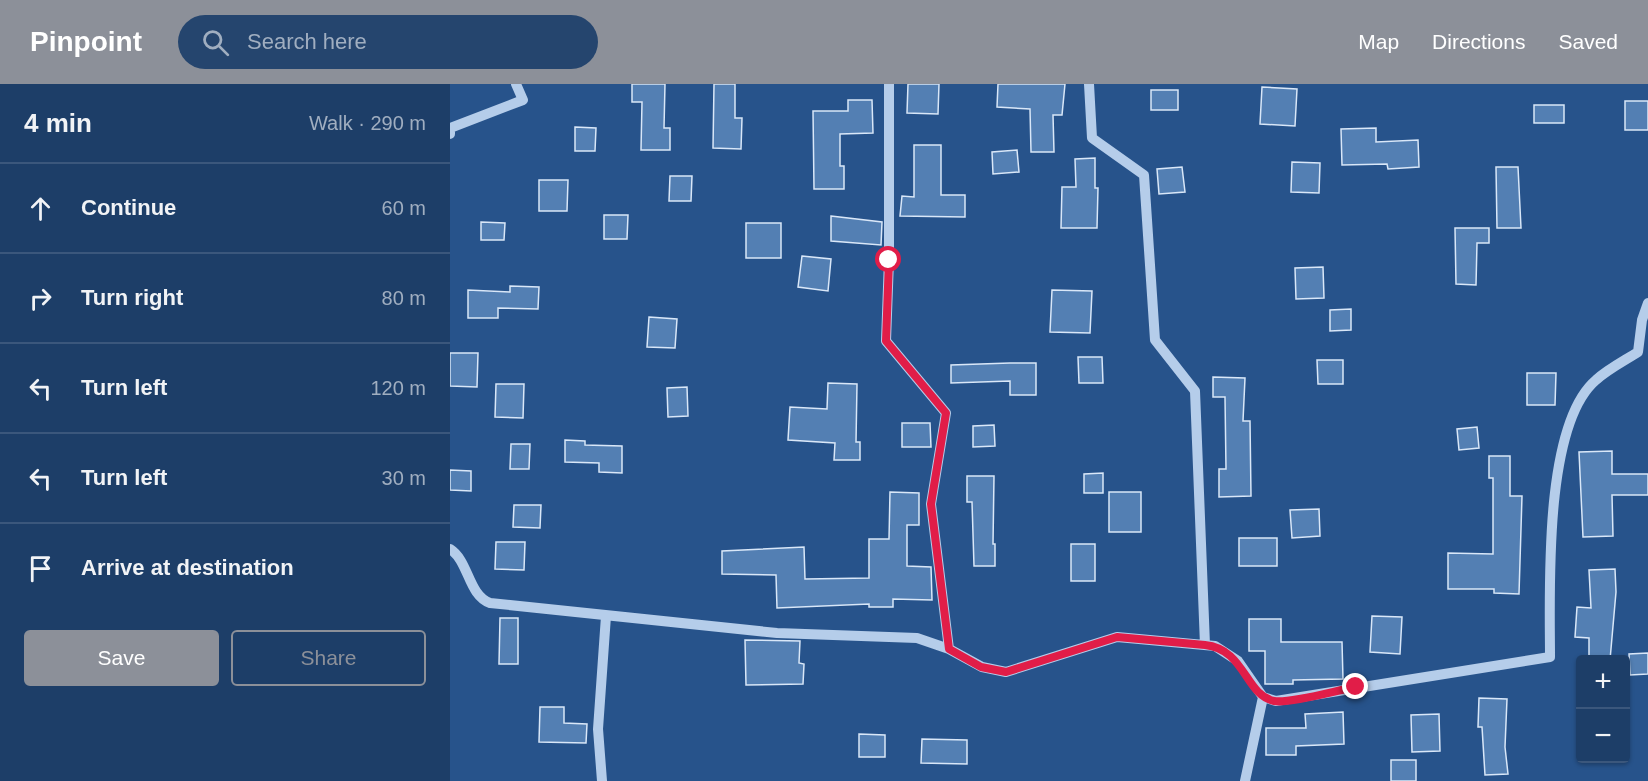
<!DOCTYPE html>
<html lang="en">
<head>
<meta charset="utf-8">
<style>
  body { margin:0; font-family:Helvetica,sans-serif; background:#25456e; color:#f1f3f6 }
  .controls { position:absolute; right:18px; bottom:18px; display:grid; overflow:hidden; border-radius:6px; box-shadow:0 2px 4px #0004 }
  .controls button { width:54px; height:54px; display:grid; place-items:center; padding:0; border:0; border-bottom:2px solid #3b577c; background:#1d3e68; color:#f1f3f6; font:30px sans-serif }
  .stop { position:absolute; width:18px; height:18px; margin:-14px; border:4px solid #e11d48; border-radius:50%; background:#fff }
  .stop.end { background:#e11d48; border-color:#fff; box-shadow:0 2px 6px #0008 }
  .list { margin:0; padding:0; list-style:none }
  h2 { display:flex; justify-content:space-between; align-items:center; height:78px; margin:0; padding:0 24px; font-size:26px }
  h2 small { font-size:20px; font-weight:400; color:#a0aec0 }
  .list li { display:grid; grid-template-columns:39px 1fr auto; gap:18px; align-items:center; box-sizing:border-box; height:90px; padding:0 24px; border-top:2px solid #3b577c }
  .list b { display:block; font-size:22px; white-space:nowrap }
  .list em { font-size:20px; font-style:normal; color:#a0aec0 }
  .actions { display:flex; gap:12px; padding:18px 24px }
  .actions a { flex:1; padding:14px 0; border:2px solid #8c9099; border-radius:6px; text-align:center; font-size:21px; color:#8c9099 }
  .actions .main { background:#8c9099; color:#fff }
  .icon { flex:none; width:33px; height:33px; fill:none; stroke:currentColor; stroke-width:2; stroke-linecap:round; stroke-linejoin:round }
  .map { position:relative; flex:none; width:1198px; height:697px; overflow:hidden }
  header { display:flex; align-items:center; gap:36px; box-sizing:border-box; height:84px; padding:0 30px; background:#8c9099; color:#fff }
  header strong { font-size:28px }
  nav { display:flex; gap:33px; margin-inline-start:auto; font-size:21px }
  .search { width:420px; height:54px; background:#25456e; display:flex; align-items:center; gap:15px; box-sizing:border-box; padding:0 21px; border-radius:33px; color:#a0aec0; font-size:22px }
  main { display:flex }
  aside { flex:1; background:#1d3e68 }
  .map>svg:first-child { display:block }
  .building { fill:#537fb3; stroke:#d9e7f8; stroke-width:1.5 }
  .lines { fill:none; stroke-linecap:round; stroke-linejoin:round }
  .minor { stroke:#b5cdea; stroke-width:10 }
  .route { stroke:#e11d48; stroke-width:8 }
</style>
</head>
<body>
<header>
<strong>Pinpoint</strong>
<div class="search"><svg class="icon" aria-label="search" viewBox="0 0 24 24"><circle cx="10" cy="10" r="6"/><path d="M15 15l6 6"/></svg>Search here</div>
<nav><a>Map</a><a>Directions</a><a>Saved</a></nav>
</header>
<main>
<aside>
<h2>4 min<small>Walk · 290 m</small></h2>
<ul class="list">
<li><svg class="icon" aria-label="ahead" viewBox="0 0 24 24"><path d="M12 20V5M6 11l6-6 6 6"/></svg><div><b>Continue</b></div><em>60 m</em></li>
<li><svg class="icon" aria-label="right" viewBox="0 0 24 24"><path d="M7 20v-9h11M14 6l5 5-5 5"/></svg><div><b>Turn right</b></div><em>80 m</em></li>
<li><svg class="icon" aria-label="left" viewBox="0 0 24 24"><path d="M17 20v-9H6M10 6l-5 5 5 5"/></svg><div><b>Turn left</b></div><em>120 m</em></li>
<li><svg class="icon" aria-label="left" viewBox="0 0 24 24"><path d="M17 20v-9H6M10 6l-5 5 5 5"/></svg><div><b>Turn left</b></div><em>30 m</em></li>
<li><svg class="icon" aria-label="arrive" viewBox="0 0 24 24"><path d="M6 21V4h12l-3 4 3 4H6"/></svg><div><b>Arrive at destination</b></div></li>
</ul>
<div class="actions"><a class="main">Save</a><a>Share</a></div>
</aside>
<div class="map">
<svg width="1198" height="697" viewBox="0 0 1198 697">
  <rect width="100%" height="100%" fill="#27538b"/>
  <path class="building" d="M 182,0 L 215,0 L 214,44 L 220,44 L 220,66 L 191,66 L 192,18 L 182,18 Z
    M 264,0 L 285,0 L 285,34 L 292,34 L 291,65 L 263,64 Z
    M 458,0 L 489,0 L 488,30 L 457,29 Z
    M 548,0 L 615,0 L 612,31 L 603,31 L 604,68 L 581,68 L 580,25 L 547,23 Z
    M 812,3 L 847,5 L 845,42 L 810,40 Z
    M 701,6 L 728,6 L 728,26 L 701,26 Z
    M 398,16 L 422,16 L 423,49 L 390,50 L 390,82 L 394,82 L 394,105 L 364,105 L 363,27 L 398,27 Z
    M 1175,17 L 1198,17 L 1198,46 L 1175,46 Z
    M 1084,21 L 1114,21 L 1114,39 L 1084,39 Z
    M 125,43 L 146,44 L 145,67 L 125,67 Z
    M 926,44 L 926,58 L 968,56 L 969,83 L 938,85 L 937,80 L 892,81 L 891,45 Z
    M 464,61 L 491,61 L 491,111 L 515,111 L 515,133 L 450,132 L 452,112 L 464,113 Z
    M 567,66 L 569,88 L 543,90 L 542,68 Z
    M 645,74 L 645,104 L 648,104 L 647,144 L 611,144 L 612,103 L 626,103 L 625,75 Z
    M 842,78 L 870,79 L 869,109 L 841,108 Z
    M 732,83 L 735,108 L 709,110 L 707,85 Z
    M 1046,83 L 1068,83 L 1071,144 L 1047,144 Z
    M 220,92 L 242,92 L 241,117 L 219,117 Z
    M 89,96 L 118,96 L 117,127 L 89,127 Z
    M 154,131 L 178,131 L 177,155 L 154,155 Z
    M 381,132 L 432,138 L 431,161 L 381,157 Z
    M 31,138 L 55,139 L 54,156 L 31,156 Z
    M 296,139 L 331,139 L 331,174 L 296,174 Z
    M 1005,144 L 1039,144 L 1039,159 L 1027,159 L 1026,201 L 1006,200 Z
    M 352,172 L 381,175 L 378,207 L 348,203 Z
    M 873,183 L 874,214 L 846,215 L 845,184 Z
    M 60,202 L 89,203 L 88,225 L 48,224 L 48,234 L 18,234 L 18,206 L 60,208 Z
    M 602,206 L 642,207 L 640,249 L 600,248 Z
    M 901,225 L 901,246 L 880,247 L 880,226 Z
    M 199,233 L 227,235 L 225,264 L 197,263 Z
    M 0,269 L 28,269 L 27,303 L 0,302 Z
    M 628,273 L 652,273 L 653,299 L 629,299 Z
    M 867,276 L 893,276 L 893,300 L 868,300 Z
    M 560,279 L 586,279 L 586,311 L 560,311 L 560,297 L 501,299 L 501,281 Z
    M 1077,289 L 1106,289 L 1105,321 L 1077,321 Z
    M 763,293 L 795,294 L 793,337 L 800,337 L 801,412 L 769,413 L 769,385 L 776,385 L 775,313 L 763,313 Z
    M 378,299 L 407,300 L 406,358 L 410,358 L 410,376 L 384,376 L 385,359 L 338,356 L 340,323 L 377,325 Z
    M 46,300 L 74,300 L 73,334 L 45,333 Z
    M 237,303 L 238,332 L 218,333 L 217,304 Z
    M 452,339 L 480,339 L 481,363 L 452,363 Z
    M 544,341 L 545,362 L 523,363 L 523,342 Z
    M 1027,343 L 1029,364 L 1009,366 L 1007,345 Z
    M 115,356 L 135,357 L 135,361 L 172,362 L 172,389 L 149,388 L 149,379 L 115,378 Z
    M 61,360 L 80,360 L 79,385 L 60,385 Z
    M 1162,367 L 1162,390 L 1198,390 L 1198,411 L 1162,411 L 1163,452 L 1133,453 L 1129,368 Z
    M 1039,372 L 1060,372 L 1060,412 L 1072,412 L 1069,510 L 1044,509 L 1044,505 L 998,505 L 998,469 L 1043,470 L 1043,394 L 1039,394 Z
    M 0,386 L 21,387 L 21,407 L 0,406 Z
    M 653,389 L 653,409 L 634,409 L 634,390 Z
    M 517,392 L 544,392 L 543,460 L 545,460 L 545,482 L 524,482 L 522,418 L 517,418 Z
    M 440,408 L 469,409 L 469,441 L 457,441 L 457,482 L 481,483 L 482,516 L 443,515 L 443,523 L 419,523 L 419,520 L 327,524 L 326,491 L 272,490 L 272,467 L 354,463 L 355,495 L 419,494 L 419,455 L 439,455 Z
    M 659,408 L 691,408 L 691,448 L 659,448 Z
    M 64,421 L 91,421 L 90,444 L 63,443 Z
    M 869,425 L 870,452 L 842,454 L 840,426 Z
    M 789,454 L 827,454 L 827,482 L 789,482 Z
    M 46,458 L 75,458 L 74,486 L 45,485 Z
    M 621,460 L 645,460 L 645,497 L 621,497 Z
    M 1165,485 L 1166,508 L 1160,576 L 1139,576 L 1139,554 L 1125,553 L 1127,523 L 1141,524 L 1139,486 Z
    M 922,532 L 952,533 L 950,570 L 920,568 Z
    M 50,534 L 68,534 L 68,580 L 49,580 Z
    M 799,535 L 831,535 L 831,558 L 892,558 L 893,595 L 843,596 L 843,600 L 815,600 L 815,567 L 799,567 Z
    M 295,556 L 350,557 L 349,579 L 354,580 L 353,600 L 296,601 Z
    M 1198,569 L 1198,590 L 1180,591 L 1179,570 Z
    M 1029,614 L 1057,615 L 1055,663 L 1058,690 L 1035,691 L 1032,643 L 1028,643 Z
    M 90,623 L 114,623 L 114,639 L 137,640 L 136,659 L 89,658 Z
    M 893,628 L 894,660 L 846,662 L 846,671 L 816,671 L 816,644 L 856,644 L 855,630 Z
    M 989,630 L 990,667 L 962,668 L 961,631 Z
    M 409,650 L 435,651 L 435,673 L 409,673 Z
    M 472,655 L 517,656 L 517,680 L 471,679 Z
    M 941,676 L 966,676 L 966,697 L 941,697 Z"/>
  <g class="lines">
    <path class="minor" d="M 439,0 L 439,176 L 436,257 L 496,329 L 481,420 L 499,565
      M 639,0 L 642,54 L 694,91 L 705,256 L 745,307 L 755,561
      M 0,50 L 0,44 L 73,16 L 66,0
      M 0,465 C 19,477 18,511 40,519 L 327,549 L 467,554 L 499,565 L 532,583 L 556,588 L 667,553 L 765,562 L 788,577 L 813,613 L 826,617 L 1100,573 C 1100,507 1093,341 1146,296 C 1158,285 1174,277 1188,268 L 1192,236 L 1198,219
      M 152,697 L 148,645 L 156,532
      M 795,697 L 813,613"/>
  </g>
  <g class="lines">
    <path class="route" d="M 439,176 L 436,257 L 496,329 L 481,420 L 499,565 L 531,583 L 556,588 L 667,553 L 755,561 C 795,565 795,611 824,617 C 839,620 888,606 906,603"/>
  </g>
</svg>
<div class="controls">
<button>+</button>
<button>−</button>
</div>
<div class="stop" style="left:439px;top:176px"></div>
<div class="stop end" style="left:906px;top:603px"></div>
</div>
</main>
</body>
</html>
